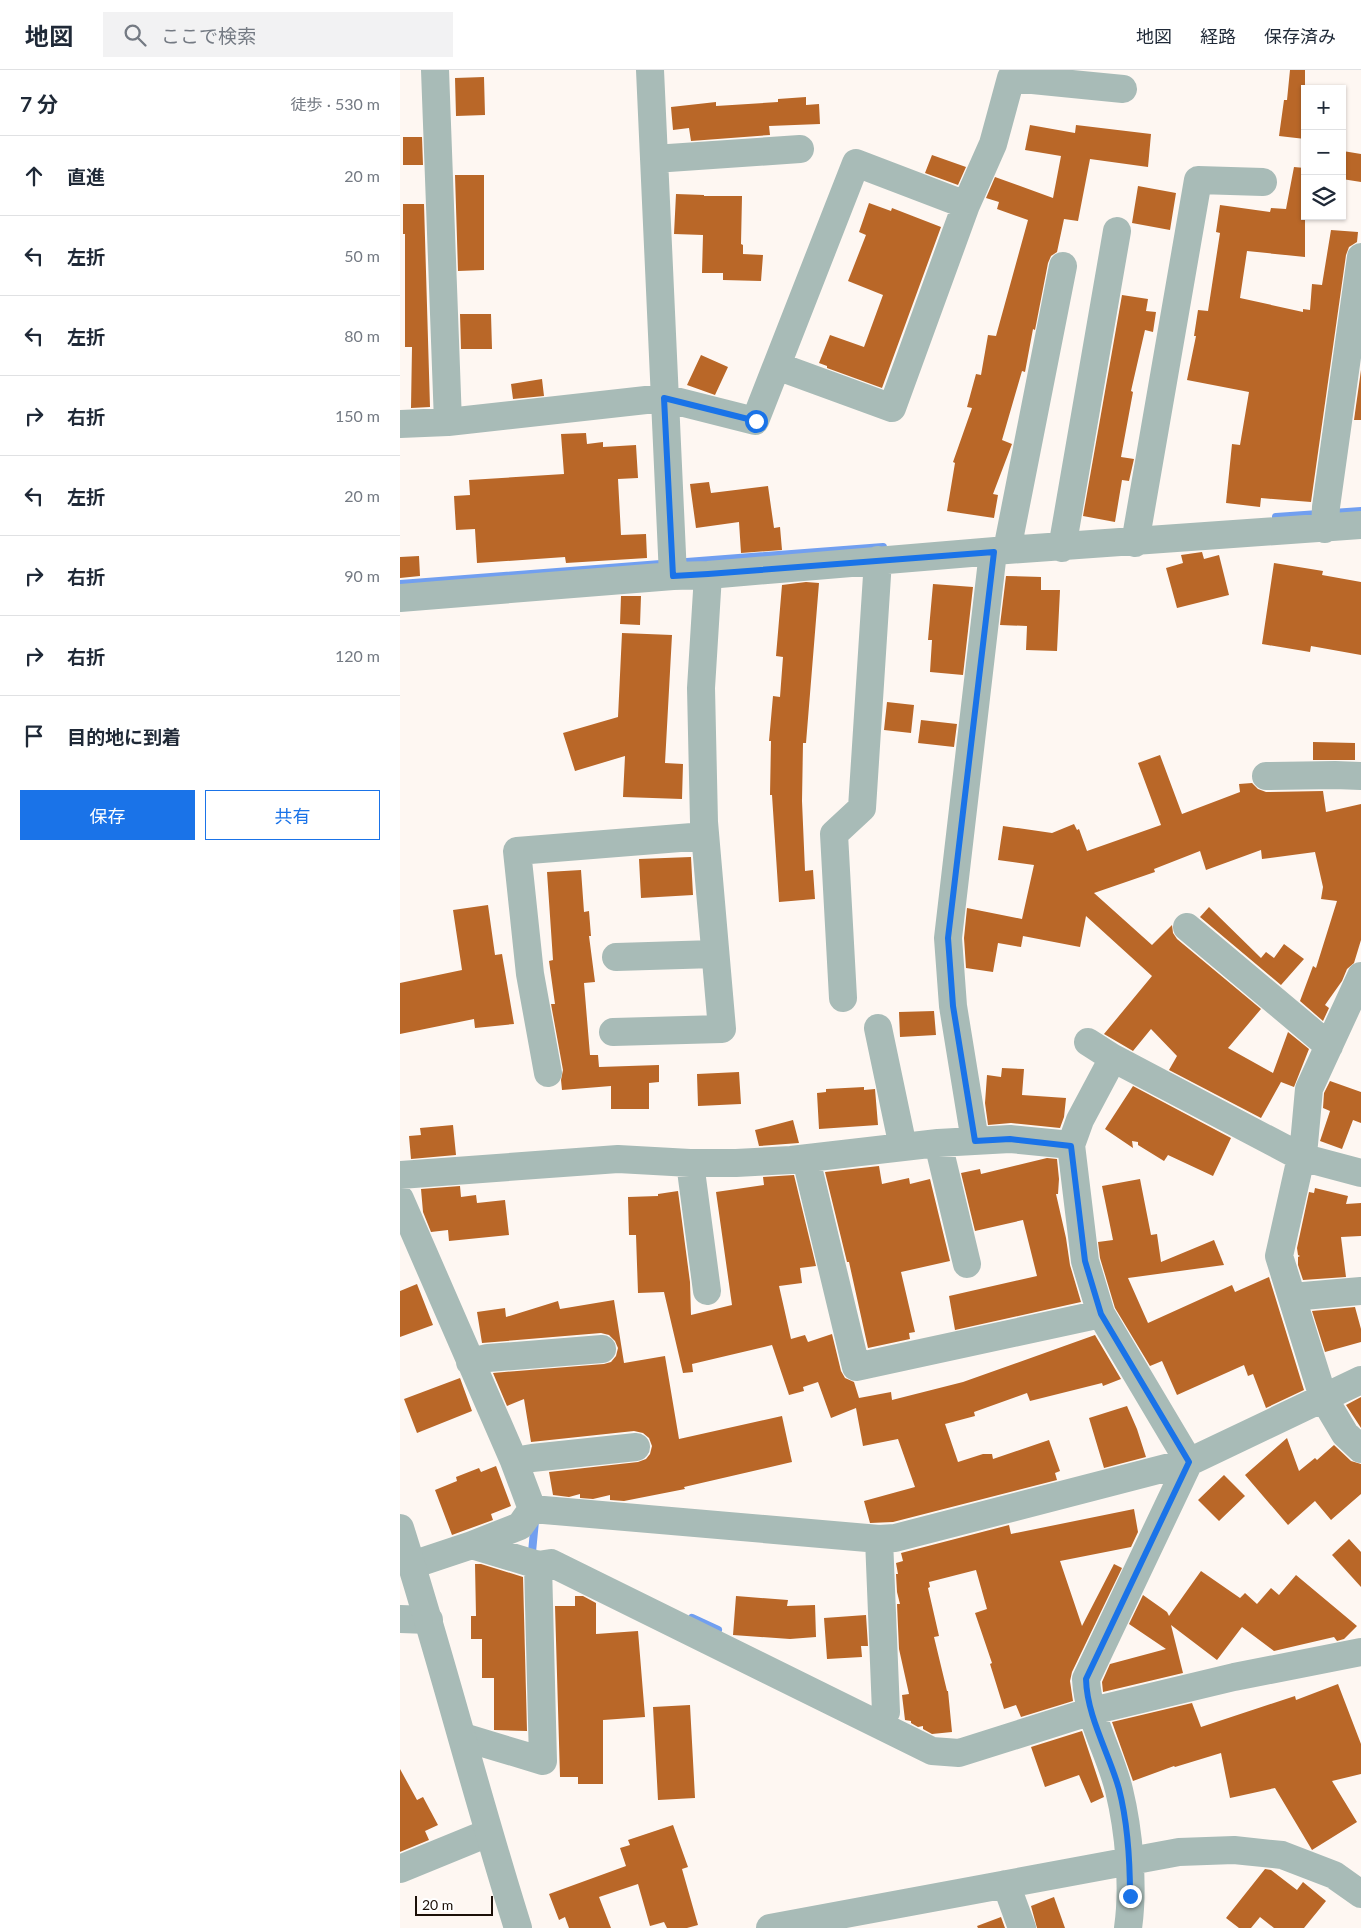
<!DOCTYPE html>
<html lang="ja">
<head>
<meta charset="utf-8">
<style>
  body { margin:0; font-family:Lato,"Noto Sans JP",sans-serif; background:#f2f2f3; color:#1f2937 }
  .controls { position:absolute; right:15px; top:15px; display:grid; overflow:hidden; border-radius:0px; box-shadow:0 1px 4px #0004 }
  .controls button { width:45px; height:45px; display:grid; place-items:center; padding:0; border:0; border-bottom:1px solid #e0e1e3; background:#fff; color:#1f2937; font:25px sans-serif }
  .scale { position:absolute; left:15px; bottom:12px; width:78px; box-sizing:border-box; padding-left:5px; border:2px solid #1c1008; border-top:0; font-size:14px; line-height:18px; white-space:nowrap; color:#1c1008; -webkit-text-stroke:4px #fff; paint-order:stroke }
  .stop { position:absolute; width:15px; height:15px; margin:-11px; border:4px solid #1a73e8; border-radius:50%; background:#fff }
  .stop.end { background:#1a73e8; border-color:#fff; box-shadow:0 1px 5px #0008 }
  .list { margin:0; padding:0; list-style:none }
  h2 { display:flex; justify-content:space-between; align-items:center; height:65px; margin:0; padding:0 20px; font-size:21px }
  h2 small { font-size:16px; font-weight:400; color:#747a83 }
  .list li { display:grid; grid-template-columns:32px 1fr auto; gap:15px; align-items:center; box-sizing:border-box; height:80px; padding:0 20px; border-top:1px solid #e0e1e3 }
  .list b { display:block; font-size:19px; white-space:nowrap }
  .list em { font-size:16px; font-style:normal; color:#747a83 }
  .actions { display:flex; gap:10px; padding:15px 20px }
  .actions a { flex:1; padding:11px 0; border:1px solid #1a73e8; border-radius:0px; text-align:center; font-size:18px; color:#1a73e8 }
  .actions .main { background:#1a73e8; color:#fff }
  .icon { flex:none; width:28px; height:28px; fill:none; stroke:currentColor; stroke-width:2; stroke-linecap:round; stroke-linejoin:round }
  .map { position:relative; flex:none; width:961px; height:1858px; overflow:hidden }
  header { display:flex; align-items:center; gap:30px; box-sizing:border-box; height:70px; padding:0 25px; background:#fff; border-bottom:1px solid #e0e1e3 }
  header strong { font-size:24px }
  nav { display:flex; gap:28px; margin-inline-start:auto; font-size:18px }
  .search { width:350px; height:45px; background:#f2f2f3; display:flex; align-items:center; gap:12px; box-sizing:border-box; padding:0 18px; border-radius:0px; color:#747a83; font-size:19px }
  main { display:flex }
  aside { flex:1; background:#fff }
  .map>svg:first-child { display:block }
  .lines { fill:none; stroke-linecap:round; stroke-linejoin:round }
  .stream { stroke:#719ff0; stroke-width:8 }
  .building { fill:#b96728 }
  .minor { stroke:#a8bbb7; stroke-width:28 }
  .tertiary { stroke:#a8bbb7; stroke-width:28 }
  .route { stroke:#1a73e8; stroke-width:6 }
</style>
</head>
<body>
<header>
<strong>地図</strong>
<div class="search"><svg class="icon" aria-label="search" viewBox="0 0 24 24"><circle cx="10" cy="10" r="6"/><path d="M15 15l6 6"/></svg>ここで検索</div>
<nav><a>地図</a><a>経路</a><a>保存済み</a></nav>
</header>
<main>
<aside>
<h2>7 分<small>徒歩 · 530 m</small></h2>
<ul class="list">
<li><svg class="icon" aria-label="ahead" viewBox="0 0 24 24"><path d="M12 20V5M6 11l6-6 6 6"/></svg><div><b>直進</b></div><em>20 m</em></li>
<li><svg class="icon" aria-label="left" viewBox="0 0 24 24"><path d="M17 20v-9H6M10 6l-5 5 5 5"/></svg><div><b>左折</b></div><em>50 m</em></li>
<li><svg class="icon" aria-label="left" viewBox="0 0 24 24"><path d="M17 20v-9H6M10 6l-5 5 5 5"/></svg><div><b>左折</b></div><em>80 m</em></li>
<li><svg class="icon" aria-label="right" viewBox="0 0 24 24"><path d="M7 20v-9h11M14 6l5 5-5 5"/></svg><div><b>右折</b></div><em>150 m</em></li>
<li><svg class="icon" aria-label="left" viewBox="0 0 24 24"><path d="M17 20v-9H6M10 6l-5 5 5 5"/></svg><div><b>左折</b></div><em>20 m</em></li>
<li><svg class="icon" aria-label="right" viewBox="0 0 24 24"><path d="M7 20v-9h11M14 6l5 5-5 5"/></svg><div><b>右折</b></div><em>90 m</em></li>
<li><svg class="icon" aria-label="right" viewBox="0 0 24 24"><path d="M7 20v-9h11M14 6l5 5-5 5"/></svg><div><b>右折</b></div><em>120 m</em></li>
<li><svg class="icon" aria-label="arrive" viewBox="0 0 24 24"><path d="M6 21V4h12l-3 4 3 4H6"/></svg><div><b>目的地に到着</b></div></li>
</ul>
<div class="actions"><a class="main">保存</a><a>共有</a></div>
</aside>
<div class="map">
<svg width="961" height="1858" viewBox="0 0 961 1858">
  <rect width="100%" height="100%" fill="#fef7f2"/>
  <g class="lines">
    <path class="stream" d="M 876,447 L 961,441
      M 0,514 L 483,477
      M 132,1482 L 135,1451
      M 292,1548 L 318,1560"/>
  </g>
  <path class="building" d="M 890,0 L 905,0 L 905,69 L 879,66 L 884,30 L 887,30 Z
    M 84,7 L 85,45 L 56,46 L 55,8 Z
    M 406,27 L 406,35 L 419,34 L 420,54 L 369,56 L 370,65 L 291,71 L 289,58 L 273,60 L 271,37 L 316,32 L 316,36 L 378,32 L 378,29 Z
    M 630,55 L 675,63 L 676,55 L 751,64 L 748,97 L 690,89 L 678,151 L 664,149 L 657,182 L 651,186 L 648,193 L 635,260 L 633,259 L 625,302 L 622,301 L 602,370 L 612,374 L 593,424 L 598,425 L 594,448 L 547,441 L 555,393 L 553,392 L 572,338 L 567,337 L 576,304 L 581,305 L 588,265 L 596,266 L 628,150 L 597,139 L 599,132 L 586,128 L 595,107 L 653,128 L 661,86 L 625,80 Z
    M 3,67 L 22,67 L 23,95 L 3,95 Z
    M 943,81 L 961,84 L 961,112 L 942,109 Z
    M 532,85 L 566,97 L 558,115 L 525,103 Z
    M 894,97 L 905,98 L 905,187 L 847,181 L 840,228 L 903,242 L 903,239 L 910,240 L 912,214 L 922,215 L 931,160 L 958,162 L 957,172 L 949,177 L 946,185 L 911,432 L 861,428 L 860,437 L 826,433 L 832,374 L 840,375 L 849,322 L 787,310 L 796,266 L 794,266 L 798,240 L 808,241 L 820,163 L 816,162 L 820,135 L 870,142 L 871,138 L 886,139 Z
    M 55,105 L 84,105 L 84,200 L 58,201 Z
    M 738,116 L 776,123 L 770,160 L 732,153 Z
    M 276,124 L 304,125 L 304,126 L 342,126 L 341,174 L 343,175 L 343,184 L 363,185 L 361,211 L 323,210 L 323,203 L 302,203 L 303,165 L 274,164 Z
    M 469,133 L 491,141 L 492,138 L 541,157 L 482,318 L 427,298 L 427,296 L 419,293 L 430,265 L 464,277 L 483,225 L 448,211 L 466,165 L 459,162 Z
    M 3,134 L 24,134 L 30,337 L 11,338 L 12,277 L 5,277 L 5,164 L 3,164 Z
    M 722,225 L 748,229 L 746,241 L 756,242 L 753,262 L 745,260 L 731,321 L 733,322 L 721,387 L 734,389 L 729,411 L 722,410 L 715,452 L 683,446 Z
    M 60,244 L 91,244 L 92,279 L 61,279 Z
    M 301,285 L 328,297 L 315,325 L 287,315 Z
    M 961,300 L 961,350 L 954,350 Z
    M 142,309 L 144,326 L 113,329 L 111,314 Z
    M 186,363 L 187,374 L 203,372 L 203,377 L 236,375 L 238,408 L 218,409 L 221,465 L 246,464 L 247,488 L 166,493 L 165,487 L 77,493 L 75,459 L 56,460 L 54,426 L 70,425 L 69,410 L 164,404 L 161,364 Z
    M 309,412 L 311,423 L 368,416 L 374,458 L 380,457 L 382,480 L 341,483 L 339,452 L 296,458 L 290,414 Z
    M 802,482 L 804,489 L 819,485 L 829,525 L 777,538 L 766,498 L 783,493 L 781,485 Z
    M 19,486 L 20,506 L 0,508 L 0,487 Z
    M 874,493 L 923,501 L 922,505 L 961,512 L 961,585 L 911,576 L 910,582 L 862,574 Z
    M 606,506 L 641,507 L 641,520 L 660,520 L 657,581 L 626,580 L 627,556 L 600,555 Z
    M 406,512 L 419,513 L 406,673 L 403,673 L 402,731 L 405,801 L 413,800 L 415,829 L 379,832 L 372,725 L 370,725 L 371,671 L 369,671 L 373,626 L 380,627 L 383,587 L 376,586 L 382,515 Z
    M 533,514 L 573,517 L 563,605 L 530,602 L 532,570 L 528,570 Z
    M 221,526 L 241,526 L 240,555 L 220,554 Z
    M 222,563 L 272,565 L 265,693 L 283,694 L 282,729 L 223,727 L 225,686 L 175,701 L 163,663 L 218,647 Z
    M 487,632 L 514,635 L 511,663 L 484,660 Z
    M 521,650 L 557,654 L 554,677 L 518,673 Z
    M 913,672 L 955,673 L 955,690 L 913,690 Z
    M 760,685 L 782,744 L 840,722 L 839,714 L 852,713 L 858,719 L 866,722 L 923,721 L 926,742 L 961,734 L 961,870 L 954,893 L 947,899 L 942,911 L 925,935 L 929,938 L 923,951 L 900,931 L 913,896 L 916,898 L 937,831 L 921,829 L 923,817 L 915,782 L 862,789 L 861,780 L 806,800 L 800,781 L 754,799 L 755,802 L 694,823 L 752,875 L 772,855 L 773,863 L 777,869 L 861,939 L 828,978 L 873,1003 L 888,962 L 909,979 L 894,1017 L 881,1012 L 861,1048 L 769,1000 L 777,986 L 751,959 L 733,981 L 704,964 L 752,906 L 686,846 L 680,877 L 623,866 L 621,877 L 598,873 L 593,902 L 566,898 L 564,868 L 567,838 L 622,849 L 634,795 L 598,790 L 603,756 L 652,763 L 674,754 L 677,760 L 679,759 L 687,781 L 761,755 L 738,693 Z
    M 291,787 L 293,825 L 241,828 L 239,789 Z
    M 181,800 L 184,842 L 189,841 L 191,866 L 189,866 L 195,912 L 184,913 L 190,985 L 198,985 L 199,997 L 259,995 L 259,1012 L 249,1013 L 249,1039 L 211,1039 L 211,1016 L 162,1020 L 161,1010 L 163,1000 L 151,934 L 155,934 L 149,891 L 153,890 L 147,802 Z
    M 88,835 L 95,885 L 102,884 L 114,954 L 75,958 L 74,949 L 0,964 L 0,913 L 62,900 L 53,840 Z
    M 809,837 L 861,888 L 866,882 L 874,888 L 884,874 L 904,889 L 881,915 L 800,847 Z
    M 534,941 L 536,965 L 500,967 L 499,942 Z
    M 602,998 L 624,999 L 622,1025 L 666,1028 L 664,1047 L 660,1058 L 611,1053 L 588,1055 L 585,1033 L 587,1005 L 601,1007 Z
    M 339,1002 L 341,1034 L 298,1036 L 297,1004 Z
    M 930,1011 L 961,1022 L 961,1053 L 953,1050 L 942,1079 L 920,1071 L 930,1041 L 923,1038 L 924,1023 Z
    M 733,1016 L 831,1068 L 813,1106 L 768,1085 L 764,1091 L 738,1075 L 738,1072 L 732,1071 L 733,1078 L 705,1059 Z
    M 464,1017 L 464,1020 L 475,1019 L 478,1055 L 419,1059 L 417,1023 L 426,1022 L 426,1019 Z
    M 393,1050 L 399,1073 L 359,1076 L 355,1060 Z
    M 53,1055 L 56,1085 L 11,1089 L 9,1066 L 21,1065 L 20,1058 Z
    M 647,1088 L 657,1089 L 659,1109 L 658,1124 L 656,1124 L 666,1168 L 670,1195 L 681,1232 L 555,1260 L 549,1226 L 637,1206 L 623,1150 L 575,1161 L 561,1103 L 580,1099 L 581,1104 Z
    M 479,1096 L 482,1114 L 509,1108 L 510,1114 L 530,1109 L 550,1191 L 501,1202 L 515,1262 L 509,1263 L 510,1269 L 468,1278 L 449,1192 L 447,1192 L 425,1102 Z
    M 394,1105 L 416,1196 L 400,1198 L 402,1213 L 379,1216 L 391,1269 L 405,1265 L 408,1272 L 432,1264 L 441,1301 L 445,1308 L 454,1312 L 459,1328 L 491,1322 L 492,1330 L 563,1312 L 695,1265 L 721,1309 L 703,1316 L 702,1313 L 630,1331 L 627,1323 L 574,1342 L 575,1346 L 545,1354 L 558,1392 L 583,1384 L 592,1384 L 593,1389 L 649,1370 L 660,1401 L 655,1403 L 657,1410 L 493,1452 L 470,1453 L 464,1431 L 515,1417 L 498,1369 L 463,1376 L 456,1338 L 431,1348 L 418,1312 L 403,1317 L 404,1321 L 389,1325 L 372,1275 L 292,1294 L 293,1302 L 283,1303 L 264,1222 L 238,1223 L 236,1165 L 229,1165 L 228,1127 L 258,1126 L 258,1124 L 278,1121 L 290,1212 L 291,1245 L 332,1235 L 316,1122 L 364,1115 L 363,1107 Z
    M 740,1109 L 751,1165 L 757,1164 L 761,1192 L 814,1170 L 824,1195 L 728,1208 L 748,1253 L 832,1215 L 835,1222 L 869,1207 L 904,1320 L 866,1338 L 853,1304 L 848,1306 L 844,1295 L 777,1325 L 762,1291 L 750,1296 L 715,1238 L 700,1188 L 698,1172 L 713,1170 L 702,1116 Z
    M 60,1116 L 61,1127 L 76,1125 L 77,1133 L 105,1130 L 109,1165 L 49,1171 L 48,1160 L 31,1162 L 23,1142 L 21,1119 Z
    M 915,1118 L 948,1126 L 946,1134 L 961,1133 L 961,1166 L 941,1167 L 946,1207 L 903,1210 L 898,1195 L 898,1187 L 900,1186 L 898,1185 L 897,1178 L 909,1122 L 914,1123 Z
    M 17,1214 L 33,1255 L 0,1267 L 0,1221 Z
    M 214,1230 L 224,1293 L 265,1286 L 279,1369 L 382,1346 L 392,1392 L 284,1417 L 285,1419 L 224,1431 L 210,1430 L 210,1425 L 193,1429 L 180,1428 L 180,1424 L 169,1427 L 153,1425 L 149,1402 L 238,1392 L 246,1389 L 250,1384 L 252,1376 L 249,1368 L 243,1363 L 234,1361 L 131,1372 L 124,1329 L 107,1336 L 93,1303 L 204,1294 L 211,1292 L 216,1286 L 218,1278 L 215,1271 L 209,1265 L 201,1263 L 82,1273 L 77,1242 L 105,1238 L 106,1247 L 158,1231 L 160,1239 Z
    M 955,1237 L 961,1259 L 961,1272 L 925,1282 L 912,1241 Z
    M 60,1308 L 72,1341 L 17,1363 L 4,1329 Z
    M 961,1327 L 961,1358 L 946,1335 Z
    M 727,1336 L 737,1359 L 746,1387 L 704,1398 L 689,1348 Z
    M 887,1368 L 899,1401 L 915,1388 L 917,1390 L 934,1375 L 951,1391 L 961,1394 L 961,1424 L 931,1450 L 915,1431 L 888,1455 L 845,1405 Z
    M 96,1396 L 111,1436 L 91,1444 L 93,1450 L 52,1465 L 35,1420 L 57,1411 L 56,1407 L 79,1398 L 81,1402 Z
    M 824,1405 L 845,1426 L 819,1451 L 798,1430 Z
    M 734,1439 L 738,1462 L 731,1477 L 660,1491 L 682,1556 L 714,1494 L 722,1498 L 672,1602 L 670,1611 L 673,1631 L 621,1647 L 616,1635 L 604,1639 L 590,1594 L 592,1593 L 575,1543 L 587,1539 L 576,1500 L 529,1512 L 530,1517 L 528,1518 L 539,1566 L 534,1567 L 547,1621 L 548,1621 L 552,1662 L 532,1664 L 523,1659 L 523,1656 L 518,1657 L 511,1653 L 511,1651 L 505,1650 L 502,1625 L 509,1624 L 499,1579 L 497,1534 L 500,1534 L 497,1522 L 496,1504 L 498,1504 L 496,1493 L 503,1491 L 501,1483 L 609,1455 L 611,1464 Z
    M 949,1469 L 961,1482 L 961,1517 L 932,1485 Z
    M 75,1494 L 81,1494 L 123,1507 L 127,1661 L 94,1660 L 94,1608 L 82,1608 L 82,1569 L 71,1569 L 71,1546 L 76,1546 Z
    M 801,1501 L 840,1528 L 845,1523 L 857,1534 L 871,1518 L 879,1525 L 896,1505 L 957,1556 L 944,1569 L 937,1571 L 934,1567 L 874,1581 L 842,1557 L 817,1590 L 771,1555 L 783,1603 L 703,1622 L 702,1612 L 710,1594 L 766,1579 L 729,1554 L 743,1525 L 767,1542 L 769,1546 Z
    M 175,1526 L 183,1526 L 196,1533 L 196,1564 L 238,1561 L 245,1647 L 203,1650 L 203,1714 L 178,1714 L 178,1707 L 160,1707 L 155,1536 L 175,1536 Z
    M 336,1526 L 388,1530 L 387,1536 L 415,1535 L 416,1567 L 390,1569 L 333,1565 Z
    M 466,1545 L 468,1576 L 461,1576 L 462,1587 L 427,1589 L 424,1548 Z
    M 938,1614 L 961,1674 L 961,1704 L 932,1711 L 957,1752 L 912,1780 L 875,1718 L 830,1728 L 821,1683 L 775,1697 L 774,1696 L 733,1711 L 712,1652 L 792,1633 L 801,1657 L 895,1626 L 896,1630 Z
    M 290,1635 L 295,1728 L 258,1730 L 253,1637 Z
    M 682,1661 L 704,1727 L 691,1733 L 679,1705 L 645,1717 L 631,1677 Z
    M 0,1699 L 17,1730 L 23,1727 L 38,1755 L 25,1761 L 29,1770 L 0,1782 Z
    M 273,1755 L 288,1797 L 282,1799 L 298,1855 L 287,1858 L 267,1858 L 264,1852 L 250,1856 L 238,1814 L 199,1827 L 211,1858 L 169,1858 L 165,1847 L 159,1850 L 149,1824 L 226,1796 L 220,1778 L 230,1775 L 228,1770 Z
    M 865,1799 L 871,1800 L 897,1820 L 903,1812 L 926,1831 L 904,1858 L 874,1858 L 860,1847 L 851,1858 L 839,1858 L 826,1848 Z
    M 654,1827 L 665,1858 L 637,1858 L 631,1836 Z
    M 601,1847 L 605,1858 L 578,1858 L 577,1856 Z"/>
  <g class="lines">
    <path class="minor" d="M 35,0 L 48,352
      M 250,0 L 273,506
      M 254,89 L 400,79
      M 566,135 L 593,74 L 611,8 L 723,19
      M 0,354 L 48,352 L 264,328 L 355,351 L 456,93 L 566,135 L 492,338 L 377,296
      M 925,459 L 926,437 L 961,187
      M 735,473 L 798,110 L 863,112
      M 662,478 L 717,161
      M 607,480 L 663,196
      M 0,528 L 273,506 L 308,505 L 607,480 L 961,455
      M 866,706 L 935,705 L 961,706
      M 787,857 L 929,976
      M 216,887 L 315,884
      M 961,906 L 909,1019 L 904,1074 L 879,1186 L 923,1327 L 945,1364 L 961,1379
      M 443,928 L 434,764 L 462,738 L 478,490
      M 478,958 L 503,1077
      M 213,962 L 322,959 L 304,752 L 301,618 L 308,505
      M 688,972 L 713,988 L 901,1087 L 961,1103
      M 148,1003 L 130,904 L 117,781 L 305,766
      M 575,1071 L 553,936 L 548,868 L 593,482
      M 538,1073 L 567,1194
      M 671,1075 L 680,1050 L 713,988
      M 406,1089 L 456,1297 L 701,1244
      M 290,1093 L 307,1221
      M 0,1105 L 218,1089 L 290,1093 L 336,1093 L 391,1090 L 538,1073 L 610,1069 L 671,1075 L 685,1191 L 701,1244 L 789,1392 L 686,1609 C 688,1648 710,1683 719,1720 C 729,1761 734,1816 728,1858
      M 0,1129 L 114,1391 L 132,1439
      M 892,1227 L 961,1221
      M 70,1292 L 88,1288 L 202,1279
      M 114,1391 L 132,1388 L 236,1377
      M 132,1439 L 479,1469 L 495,1468 L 789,1392 L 961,1310
      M 479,1469 L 486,1642
      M 12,1495 L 72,1475 L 120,1456 L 132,1439
      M 138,1495 L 151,1493 L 532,1681 L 559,1683 L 692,1641 L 834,1607 L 961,1582
      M 0,1549 L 29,1550
      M 63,1667 L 143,1691 L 138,1495 L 72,1475
      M 0,1799 L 88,1763
      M 606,1814 L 622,1858
      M 370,1858 L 779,1782 L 834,1780 L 882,1785 L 934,1805 L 961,1824"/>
    <path class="tertiary" d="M 0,1458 C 42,1590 76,1725 118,1858"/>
  </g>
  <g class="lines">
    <path class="route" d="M 356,351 L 264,328 L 273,506 L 308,504 L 594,482 L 548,868 L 553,936 L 575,1071 L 610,1069 L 671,1076 L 685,1191 L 701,1244 L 789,1392 L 686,1609 C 687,1647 709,1683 719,1719 C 728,1754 730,1791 730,1826"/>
  </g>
</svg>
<div class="controls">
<button>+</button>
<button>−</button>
<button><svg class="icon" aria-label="layers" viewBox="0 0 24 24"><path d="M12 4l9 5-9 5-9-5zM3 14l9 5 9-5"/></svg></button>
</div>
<div class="scale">20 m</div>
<div class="stop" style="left:356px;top:351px"></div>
<div class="stop end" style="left:730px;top:1826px"></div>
</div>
</main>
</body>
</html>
